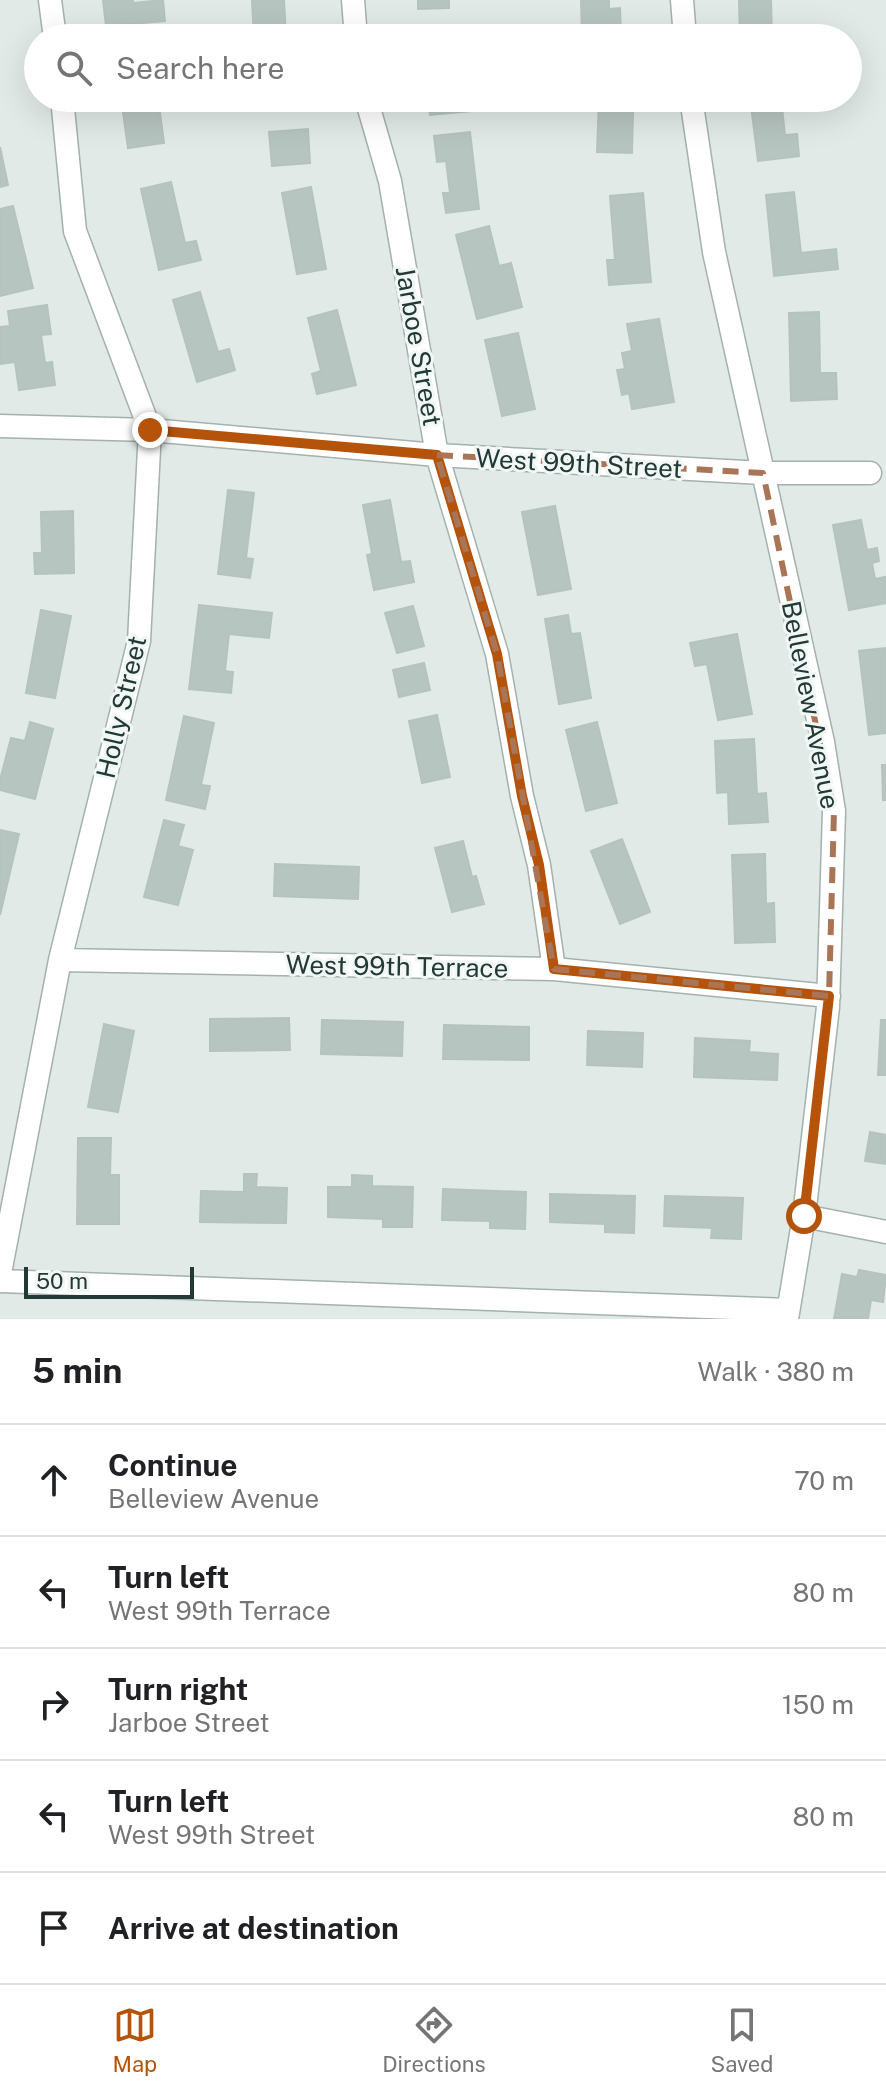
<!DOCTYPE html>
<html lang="en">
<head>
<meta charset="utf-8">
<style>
  body { margin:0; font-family:"Public Sans",sans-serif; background:#f2f2f2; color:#202124 }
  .scale { position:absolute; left:24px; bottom:20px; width:170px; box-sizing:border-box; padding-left:8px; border:4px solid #233935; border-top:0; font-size:22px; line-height:28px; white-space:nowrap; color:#233935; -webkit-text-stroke:6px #f1f7f5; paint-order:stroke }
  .stop { position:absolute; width:24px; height:24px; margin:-18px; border:6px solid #b45309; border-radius:50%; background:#fff }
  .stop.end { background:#b45309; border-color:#fff; box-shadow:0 2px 8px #0008 }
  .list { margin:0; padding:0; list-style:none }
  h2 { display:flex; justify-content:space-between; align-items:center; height:104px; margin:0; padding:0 32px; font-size:34px }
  h2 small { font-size:26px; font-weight:400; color:#757577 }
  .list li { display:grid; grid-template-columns:52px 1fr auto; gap:24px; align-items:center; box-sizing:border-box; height:112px; padding:0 32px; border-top:2px solid #e0e0e0 }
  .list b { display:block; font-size:30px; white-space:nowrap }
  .list p { margin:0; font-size:26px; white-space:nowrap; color:#757577 }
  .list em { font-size:26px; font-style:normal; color:#757577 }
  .icon { flex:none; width:44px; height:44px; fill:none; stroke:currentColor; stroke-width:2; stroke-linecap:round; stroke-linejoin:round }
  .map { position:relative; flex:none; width:886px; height:1319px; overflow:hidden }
  .search { position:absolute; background:#fff; box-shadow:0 8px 32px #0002; left:24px; right:24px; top:24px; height:88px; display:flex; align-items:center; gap:20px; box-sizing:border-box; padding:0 28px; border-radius:44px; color:#757577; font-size:30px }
  .sheet { height:664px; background:#fff }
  nav { display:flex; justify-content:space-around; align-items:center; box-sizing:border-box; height:112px; border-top:2px solid #e0e0e0; background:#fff; font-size:22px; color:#757577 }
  nav a { display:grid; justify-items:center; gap:4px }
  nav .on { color:#b45309 }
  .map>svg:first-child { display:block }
  .building { fill:#b7c5c0; stroke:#b5c3be; stroke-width:2 }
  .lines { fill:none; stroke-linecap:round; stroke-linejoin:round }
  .street-casing { stroke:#a4b1ae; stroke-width:25 }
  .street { stroke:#fff; stroke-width:22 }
  .route { stroke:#b45309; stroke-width:10 }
  .marked { fill:none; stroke:#aa7557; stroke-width:6; stroke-dasharray:16 10; stroke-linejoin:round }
  .labels { text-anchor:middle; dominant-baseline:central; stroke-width:6; stroke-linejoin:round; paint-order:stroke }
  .street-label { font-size:26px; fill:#233935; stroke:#f1f7f5 }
</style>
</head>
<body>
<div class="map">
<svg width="886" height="1319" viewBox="0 0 886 1319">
  <rect width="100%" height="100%" fill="#e1eae7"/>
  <path class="building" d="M 103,0 L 133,0 L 133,3 L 163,0 L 165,21 L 106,26 Z
    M 252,0 L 284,0 L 286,36 L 254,38 Z
    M 418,0 L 449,0 L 449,8 L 418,9 Z
    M 581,0 L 609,0 L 609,9 L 620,8 L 621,35 L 582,36 Z
    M 739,0 L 771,0 L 772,38 L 740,38 Z
    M 451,28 L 452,38 L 421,38 L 420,31 Z
    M 121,98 L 158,98 L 164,143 L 128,148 Z
    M 428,98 L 469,98 L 471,111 L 430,115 Z
    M 599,98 L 623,98 L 622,111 L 633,111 L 632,153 L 597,152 Z
    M 750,98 L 781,98 L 785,135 L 797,134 L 799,156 L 758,161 Z
    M 308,129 L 310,163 L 272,166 L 269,132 Z
    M 470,132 L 479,209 L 446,213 L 443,193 L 450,193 L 446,161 L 437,162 L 434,136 Z
    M 0,147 L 8,185 L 0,187 Z
    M 171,182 L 185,243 L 196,241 L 201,260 L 159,270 L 141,189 Z
    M 311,187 L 326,269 L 297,274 L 282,193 Z
    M 794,192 L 801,253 L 836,249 L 838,269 L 774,276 L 766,195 Z
    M 643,193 L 651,282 L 609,285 L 607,260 L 615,260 L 610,196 Z
    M 13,206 L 33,288 L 0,296 L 0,209 Z
    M 489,226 L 499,266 L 511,263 L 522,307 L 477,319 L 456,235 Z
    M 200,292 L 218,352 L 229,349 L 235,370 L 197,382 L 173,300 Z
    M 47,305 L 51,334 L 41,335 L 45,363 L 52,362 L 55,385 L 19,390 L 15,362 L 0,364 L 0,327 L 10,326 L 8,311 Z
    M 337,310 L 356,385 L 317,394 L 312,374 L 321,371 L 308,318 Z
    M 819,312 L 820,373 L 836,373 L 837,399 L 791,401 L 789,313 Z
    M 659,319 L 674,402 L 632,409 L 629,393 L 622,395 L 617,370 L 625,369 L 622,353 L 632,351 L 627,324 Z
    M 518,333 L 535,409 L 502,416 L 485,340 Z
    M 228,490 L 254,493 L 246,558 L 253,559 L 250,578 L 218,574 Z
    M 390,500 L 401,562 L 410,561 L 414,582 L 374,590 L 367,555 L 372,554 L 363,505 Z
    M 555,506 L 571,589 L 538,595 L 522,512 Z
    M 73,511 L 74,573 L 35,574 L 34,553 L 42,553 L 41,512 Z
    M 861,520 L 867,550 L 877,548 L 879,561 L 872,563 L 875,579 L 885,577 L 886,603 L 849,610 L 833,525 Z
    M 199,605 L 272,613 L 269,638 L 229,634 L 225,671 L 233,672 L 231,693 L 189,689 Z
    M 413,606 L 424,646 L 397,653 L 385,613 Z
    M 41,610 L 71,616 L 55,698 L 26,693 Z
    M 568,615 L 571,634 L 580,633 L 591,698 L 559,704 L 545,619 Z
    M 737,634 L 752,714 L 718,720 L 707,664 L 695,666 L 690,643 Z
    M 886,648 L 886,733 L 869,735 L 859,651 Z
    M 424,663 L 430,690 L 399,697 L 393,670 Z
    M 437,715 L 450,777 L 422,783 L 409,721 Z
    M 184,716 L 214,723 L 201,785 L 210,786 L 205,809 L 166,800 Z
    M 30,722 L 53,729 L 35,799 L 0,790 L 0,780 L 11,738 L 25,741 Z
    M 597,722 L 617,803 L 586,811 L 566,730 Z
    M 754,739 L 757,794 L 766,793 L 768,822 L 729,824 L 728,792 L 717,793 L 715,741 Z
    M 882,765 L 886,765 L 886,800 L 883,800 Z
    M 164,820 L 184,825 L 178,846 L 193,850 L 178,905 L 144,897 Z
    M 0,830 L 19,834 L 0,915 Z
    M 622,839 L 650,912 L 620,924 L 591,851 Z
    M 463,841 L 472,877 L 476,876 L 484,904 L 452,912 L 435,848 Z
    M 765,854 L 766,904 L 774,903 L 775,942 L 735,943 L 732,855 Z
    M 275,864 L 359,867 L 358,899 L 274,896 Z
    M 289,1018 L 290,1050 L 210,1051 L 210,1019 Z
    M 322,1020 L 403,1022 L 402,1056 L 321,1054 Z
    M 881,1020 L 886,1020 L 886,1075 L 878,1075 Z
    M 104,1024 L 134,1031 L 118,1112 L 88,1107 Z
    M 444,1025 L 529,1027 L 529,1060 L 443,1059 Z
    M 588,1031 L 643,1033 L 642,1067 L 587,1065 Z
    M 695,1038 L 750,1041 L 749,1052 L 778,1054 L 777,1080 L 694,1077 Z
    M 870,1132 L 886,1135 L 886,1164 L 865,1161 Z
    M 78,1138 L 111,1138 L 110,1175 L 119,1175 L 119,1224 L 77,1224 Z
    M 244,1174 L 257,1174 L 256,1187 L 287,1188 L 286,1223 L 200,1222 L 201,1191 L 244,1192 Z
    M 352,1175 L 372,1176 L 372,1186 L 413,1187 L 412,1227 L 383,1227 L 383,1219 L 328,1217 L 328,1187 L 352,1187 Z
    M 443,1189 L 526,1192 L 525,1229 L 490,1228 L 490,1221 L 442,1220 Z
    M 550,1194 L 635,1196 L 634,1233 L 605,1232 L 605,1224 L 550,1222 Z
    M 665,1196 L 743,1198 L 741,1239 L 711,1238 L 712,1228 L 664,1226 Z
    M 859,1270 L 886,1275 L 883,1302 L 871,1300 L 868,1319 L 834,1319 L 842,1274 L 857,1277 Z"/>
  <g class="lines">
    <g class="street-casing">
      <path id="street" d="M 50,0 L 55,38
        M 353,0 L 356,38
        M 682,0 L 685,38
        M 366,98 L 390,181 L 437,455 L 497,654 L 522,796 L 539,865 L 554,969
        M 691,98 L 714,252 L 823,742 L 834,811 L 828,1007 L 804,1216 L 787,1319
        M 0,426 L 150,430 L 437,455 L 763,473 L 870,473
        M 60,960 L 554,969 L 829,996
        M 804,1216 L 886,1232
        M 0,1273 L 60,960 L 139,641 L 150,430 L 75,231 L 62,98
        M 0,1281 L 788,1310"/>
    </g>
    <use href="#street" class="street"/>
  </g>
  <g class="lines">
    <path class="route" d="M 150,430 L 437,455 L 497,654 L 522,796 L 539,865 L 554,969 L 829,996 L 804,1216"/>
  </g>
  <path class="marked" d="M 437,455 L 763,473 L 834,811 L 829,996 L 554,969 L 497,654 Z"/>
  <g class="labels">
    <g class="street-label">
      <text transform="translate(419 346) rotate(80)">Jarboe Street</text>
      <text transform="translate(579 463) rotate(3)">West 99th Street</text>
      <text transform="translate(811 705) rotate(79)">Belleview Avenue</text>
      <text transform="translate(121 707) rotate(-77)">Holly Street</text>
      <text transform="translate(397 966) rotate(1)">West 99th Terrace</text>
    </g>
  </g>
</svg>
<div class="scale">50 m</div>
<div class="stop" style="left:804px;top:1216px"></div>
<div class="stop end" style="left:150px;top:430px"></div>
<div class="search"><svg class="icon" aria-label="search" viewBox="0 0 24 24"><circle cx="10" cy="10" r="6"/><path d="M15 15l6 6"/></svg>Search here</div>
</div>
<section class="sheet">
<h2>5 min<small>Walk · 380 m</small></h2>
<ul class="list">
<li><svg class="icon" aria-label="ahead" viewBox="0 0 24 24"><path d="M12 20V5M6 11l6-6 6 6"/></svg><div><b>Continue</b><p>Belleview Avenue</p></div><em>70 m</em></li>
<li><svg class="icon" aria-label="left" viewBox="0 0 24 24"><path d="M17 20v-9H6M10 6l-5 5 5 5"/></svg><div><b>Turn left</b><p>West 99th Terrace</p></div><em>80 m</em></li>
<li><svg class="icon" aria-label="right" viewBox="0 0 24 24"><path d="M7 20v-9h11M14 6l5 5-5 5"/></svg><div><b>Turn right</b><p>Jarboe Street</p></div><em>150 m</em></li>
<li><svg class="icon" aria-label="left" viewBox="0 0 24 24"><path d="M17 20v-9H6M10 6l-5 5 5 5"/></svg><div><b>Turn left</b><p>West 99th Street</p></div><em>80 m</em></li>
<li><svg class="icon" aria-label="arrive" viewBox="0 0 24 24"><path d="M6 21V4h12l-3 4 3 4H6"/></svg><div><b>Arrive at destination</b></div></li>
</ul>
</section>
<nav>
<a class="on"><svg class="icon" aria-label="map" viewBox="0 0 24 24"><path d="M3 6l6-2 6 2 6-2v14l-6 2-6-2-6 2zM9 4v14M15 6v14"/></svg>Map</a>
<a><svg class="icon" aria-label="directions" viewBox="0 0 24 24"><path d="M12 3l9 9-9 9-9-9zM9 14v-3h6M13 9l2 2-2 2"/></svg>Directions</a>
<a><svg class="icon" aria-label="saved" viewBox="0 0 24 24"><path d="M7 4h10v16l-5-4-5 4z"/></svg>Saved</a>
</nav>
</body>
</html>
